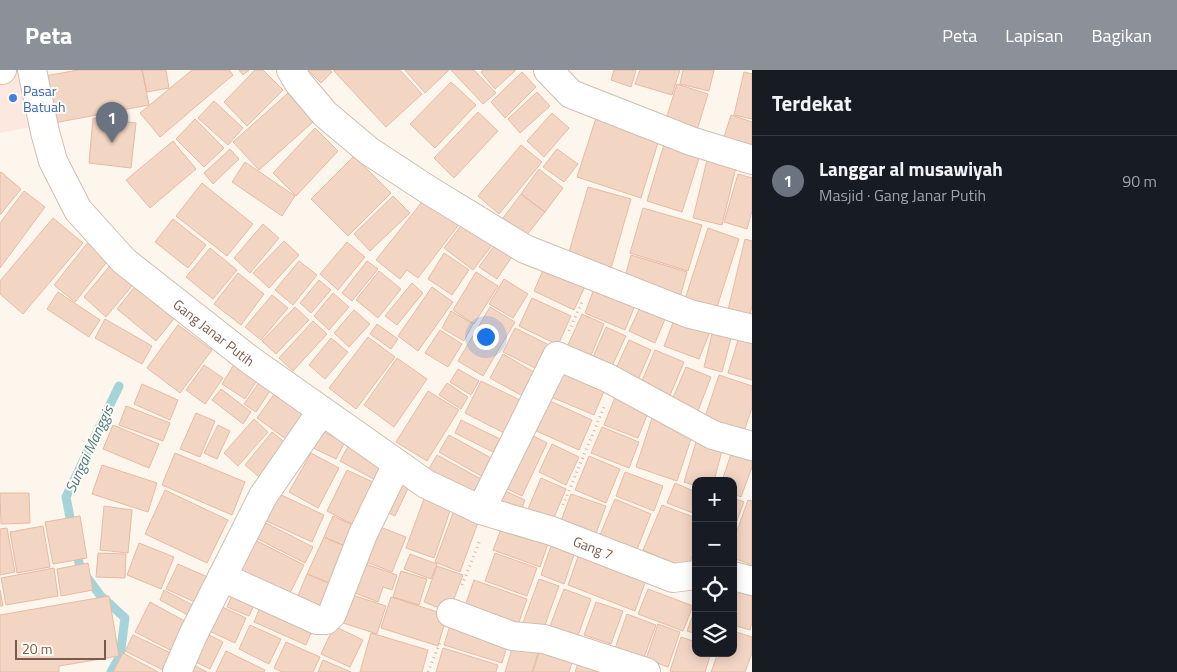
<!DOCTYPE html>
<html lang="id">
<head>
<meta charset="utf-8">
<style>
  body { margin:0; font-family:"Titillium Web",sans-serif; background:#242831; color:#f1f3f6 }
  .controls { position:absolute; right:15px; bottom:15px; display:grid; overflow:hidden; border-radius:10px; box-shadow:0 2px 12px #0003 }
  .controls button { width:45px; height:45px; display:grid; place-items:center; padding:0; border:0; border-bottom:1px solid #363941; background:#171b24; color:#f1f3f6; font:25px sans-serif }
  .scale { position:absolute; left:15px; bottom:12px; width:91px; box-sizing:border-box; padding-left:5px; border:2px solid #7a5c4d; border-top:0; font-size:14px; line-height:18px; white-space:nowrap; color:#7a5c4d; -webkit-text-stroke:4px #fffaf3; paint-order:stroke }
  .you { position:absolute; left:485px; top:266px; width:18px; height:18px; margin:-12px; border:4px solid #fff; border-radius:50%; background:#1a73e8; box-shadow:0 0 0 8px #1a73e833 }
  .badge { display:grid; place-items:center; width:32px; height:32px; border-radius:50%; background:#8c9099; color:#fff; font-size:16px; font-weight:700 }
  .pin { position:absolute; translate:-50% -41px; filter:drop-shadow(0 1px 2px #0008) }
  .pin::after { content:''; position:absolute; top:26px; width:18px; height:15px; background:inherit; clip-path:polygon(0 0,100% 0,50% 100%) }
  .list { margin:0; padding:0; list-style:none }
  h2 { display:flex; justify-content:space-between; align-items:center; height:65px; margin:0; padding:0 20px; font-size:21px }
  h2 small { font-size:16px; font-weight:400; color:#9ea1a6 }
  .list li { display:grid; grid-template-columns:32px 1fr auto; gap:15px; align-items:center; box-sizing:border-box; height:90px; padding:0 20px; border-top:1px solid #363941 }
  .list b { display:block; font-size:19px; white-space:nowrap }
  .list p { margin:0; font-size:16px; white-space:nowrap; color:#9ea1a6 }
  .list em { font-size:16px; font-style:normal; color:#9ea1a6 }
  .icon { flex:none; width:28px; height:28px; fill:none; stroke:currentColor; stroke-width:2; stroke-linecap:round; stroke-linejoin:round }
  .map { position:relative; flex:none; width:752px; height:602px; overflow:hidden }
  header { display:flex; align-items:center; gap:30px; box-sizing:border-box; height:70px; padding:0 25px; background:#8c9099; color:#fff }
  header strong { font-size:24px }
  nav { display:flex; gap:28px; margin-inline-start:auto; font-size:18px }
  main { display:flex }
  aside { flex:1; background:#171b24 }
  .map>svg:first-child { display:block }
  .commercial { fill:#fde8e0 }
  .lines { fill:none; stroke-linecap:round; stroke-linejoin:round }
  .stream { stroke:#a5d3da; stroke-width:9 }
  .building { fill:#f3d5c3; stroke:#e6bba3 }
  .minor-casing { stroke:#d1beb0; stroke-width:30 }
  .path { stroke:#d9b8a5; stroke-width:3; stroke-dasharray:1 4; stroke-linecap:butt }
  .minor { stroke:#fff; stroke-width:28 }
  .shop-dot { fill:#3f7fe0; stroke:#fffaf3; stroke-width:2 }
  .labels { text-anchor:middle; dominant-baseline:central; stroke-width:4; stroke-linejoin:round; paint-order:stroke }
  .shop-label { font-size:14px; fill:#366cbe; stroke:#fffaf3; text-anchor:start }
  .street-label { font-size:14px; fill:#7a5c4d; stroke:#fffaf3 }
  .water-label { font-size:15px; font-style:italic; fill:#437c86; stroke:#fffaf3 }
</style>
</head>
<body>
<header>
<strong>Peta</strong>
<nav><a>Peta</a><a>Lapisan</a><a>Bagikan</a></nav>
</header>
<main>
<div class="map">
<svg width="752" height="602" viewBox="0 0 752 602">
  <rect width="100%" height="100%" fill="#fdf6ec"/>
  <path class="commercial" d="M 0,0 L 21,0 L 32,57 L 0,63 Z"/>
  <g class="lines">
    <path class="stream" d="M 72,458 L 66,427 L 119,316
      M 76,478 L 80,498 L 100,525 L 125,548 L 120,586 L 111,602"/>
  </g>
  <path class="building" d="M 78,0 L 142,0 L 149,35 L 54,53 L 45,6 Z
    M 142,0 L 166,0 L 169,18 L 147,22 Z
    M 192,0 L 229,0 L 233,5 L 160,67 L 140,43 Z
    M 239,0 L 249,0 L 243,5 Z
    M 255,0 L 263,0 L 283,20 L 247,56 L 224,32 Z
    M 308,0 L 330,0 L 332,2 L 321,13 Z
    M 333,0 L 400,0 L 422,24 L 386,57 Z
    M 405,0 L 449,0 L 425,23 Z
    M 451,0 L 474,0 L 496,23 L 483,34 Z
    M 483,0 L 516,0 L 495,19 L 481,2 Z
    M 614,0 L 636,0 L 631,17 L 611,10 Z
    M 640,0 L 680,0 L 672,25 L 635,14 Z
    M 683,0 L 714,0 L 709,21 L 680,14 Z
    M 522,2 L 536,17 L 505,48 L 491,32 Z
    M 744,2 L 752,4 L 752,49 L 734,45 Z
    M 451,12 L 476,35 L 435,78 L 410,54 Z
    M 677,14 L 708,24 L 697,60 L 666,49 Z
    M 537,22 L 550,36 L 520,63 L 508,49 Z
    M 288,23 L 313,52 L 259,100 L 233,72 Z
    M 214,31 L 243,58 L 228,75 L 198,48 Z
    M 478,42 L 498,61 L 454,108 L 434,88 Z
    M 552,43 L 569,58 L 544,87 L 527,71 Z
    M 597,45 L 660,66 L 641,128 L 577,107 Z
    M 731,45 L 752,52 L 752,79 L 723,70 Z
    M 93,48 L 136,53 L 131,98 L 89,93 Z
    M 195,49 L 224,78 L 204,97 L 176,69 Z
    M 315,58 L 338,81 L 296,126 L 273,103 Z
    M 173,71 L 196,99 L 150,138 L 126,110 Z
    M 665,71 L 701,82 L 682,142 L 647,131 Z
    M 521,75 L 542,92 L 499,144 L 478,126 Z
    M 230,79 L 239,89 L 213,114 L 204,103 Z
    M 557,79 L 578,94 L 564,112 L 543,97 Z
    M 354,86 L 391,123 L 348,166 L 311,129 Z
    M 708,86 L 737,93 L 722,155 L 693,148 Z
    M 245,92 L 295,126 L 282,146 L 232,112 Z
    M 539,99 L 563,118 L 545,142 L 521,124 Z
    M 1,102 L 21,119 L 0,145 L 0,103 Z
    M 738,104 L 752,108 L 752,141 L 747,159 L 724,152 Z
    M 202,113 L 253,154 L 227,186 L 176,146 Z
    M 588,117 L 631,129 L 610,202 L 567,189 Z
    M 24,121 L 45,137 L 0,198 L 0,153 Z
    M 429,123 L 463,149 L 418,208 L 407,200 L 400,209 L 376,190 Z
    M 521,124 L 545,142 L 526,166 L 503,148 Z
    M 393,126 L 410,143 L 370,181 L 354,164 Z
    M 643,138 L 702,155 L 688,201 L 630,183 Z
    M 53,148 L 83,173 L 23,244 L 0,224 L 0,211 Z
    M 173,149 L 206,175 L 188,198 L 155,172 Z
    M 464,152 L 493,174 L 473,200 L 444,178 Z
    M 263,154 L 279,168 L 250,203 L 234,188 Z
    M 708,158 L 739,169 L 716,240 L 685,229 Z
    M 745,169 L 752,171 L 752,236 L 750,245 L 728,240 Z
    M 89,171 L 110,188 L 75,232 L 54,215 Z
    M 284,171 L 299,185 L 269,218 L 253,203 Z
    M 347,172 L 365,187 L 338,220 L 320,204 Z
    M 496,173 L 513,185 L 497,209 L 479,197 Z
    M 210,178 L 237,200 L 213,229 L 186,207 Z
    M 444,183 L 469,200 L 452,225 L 428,209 Z
    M 631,185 L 687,202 L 679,231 L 623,214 Z
    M 299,191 L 317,205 L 293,235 L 275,220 Z
    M 367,191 L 378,199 L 352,231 L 342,223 Z
    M 547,191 L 588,210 L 574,240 L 534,221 Z
    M 112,193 L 135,212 L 106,247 L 84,227 Z
    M 379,201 L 401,219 L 378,248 L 356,230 Z
    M 476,202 L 498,216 L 474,254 L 453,240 Z
    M 238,203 L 264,224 L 241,255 L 214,234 Z
    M 504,209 L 528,224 L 513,248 L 489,234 Z
    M 319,210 L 331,220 L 311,243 L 300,233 Z
    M 597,211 L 638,228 L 625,260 L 585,243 Z
    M 138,213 L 177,245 L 156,271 L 117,239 Z
    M 412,213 L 423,223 L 397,255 L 385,246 Z
    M 432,217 L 453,232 L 418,281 L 398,266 Z
    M 58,222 L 100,250 L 89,267 L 47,239 Z
    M 333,223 L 349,237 L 329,260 L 314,246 Z
    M 272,225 L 288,238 L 261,270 L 245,257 Z
    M 532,228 L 571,246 L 558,275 L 519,256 Z
    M 643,231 L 668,242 L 655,273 L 629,261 Z
    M 295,237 L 309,250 L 276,284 L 262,271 Z
    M 490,237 L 515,252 L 483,306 L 458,291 Z
    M 354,240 L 370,254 L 349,277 L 334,263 Z
    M 451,241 L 473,254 L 464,271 L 442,258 Z
    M 582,244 L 604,254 L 590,288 L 567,277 Z
    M 676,245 L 711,259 L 699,289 L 664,276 Z
    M 105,249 L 152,276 L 142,294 L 95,268 Z
    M 313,251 L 327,264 L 293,301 L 279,288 Z
    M 377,254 L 398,269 L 391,279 L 370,264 Z
    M 178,255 L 212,280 L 180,323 L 147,298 Z
    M 714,256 L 733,261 L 722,302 L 704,297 Z
    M 606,257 L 626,266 L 612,296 L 593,287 Z
    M 515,258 L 553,277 L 541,301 L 503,282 Z
    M 440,260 L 462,274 L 448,297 L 425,283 Z
    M 741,260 L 752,264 L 752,310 L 728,303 Z
    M 368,267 L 395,287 L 356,339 L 329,318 Z
    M 331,268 L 348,282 L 325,309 L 309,295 Z
    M 629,270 L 651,280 L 637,312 L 615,301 Z
    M 655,280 L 684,292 L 668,330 L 639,318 Z
    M 503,284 L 539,305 L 526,328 L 490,308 Z
    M 238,288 L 261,304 L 245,329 L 222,314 Z
    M 397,288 L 427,309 L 394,357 L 364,335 Z
    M 557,293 L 607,314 L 594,345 L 544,324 Z
    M 204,295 L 223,308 L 205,334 L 186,320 Z
    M 686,297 L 711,307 L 696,346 L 670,335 Z
    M 458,299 L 479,311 L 471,325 L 450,312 Z
    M 719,305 L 752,316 L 752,338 L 743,364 L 704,350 Z
    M 263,307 L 274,315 L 256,342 L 244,334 Z
    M 481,311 L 524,332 L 508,365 L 465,343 Z
    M 447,313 L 468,327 L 461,339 L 439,325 Z
    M 142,314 L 178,330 L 170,350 L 134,334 Z
    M 221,319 L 251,342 L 243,354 L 212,330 Z
    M 277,320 L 312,347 L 293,374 L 257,348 Z
    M 428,321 L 459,340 L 427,391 L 396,372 Z
    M 617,322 L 651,335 L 638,368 L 604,355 Z
    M 539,326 L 592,350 L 579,380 L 525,356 Z
    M 126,336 L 170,353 L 163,371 L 119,355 Z
    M 654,342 L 695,357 L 677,411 L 636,397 Z
    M 196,343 L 215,351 L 200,387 L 180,379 Z
    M 254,349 L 268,362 L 238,396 L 224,383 Z
    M 461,350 L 500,369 L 493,382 L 455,363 Z
    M 113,355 L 159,374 L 149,398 L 103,379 Z
    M 218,355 L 230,361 L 217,389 L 204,383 Z
    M 313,357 L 345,372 L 336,389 L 305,374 Z
    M 602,357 L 639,372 L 629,398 L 591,383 Z
    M 524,361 L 547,373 L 522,426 L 499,415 Z
    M 272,362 L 292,378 L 265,412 L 245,395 Z
    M 449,365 L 493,389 L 483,407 L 439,382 Z
    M 697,369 L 723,377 L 714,411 L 696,411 L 696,416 L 684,412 Z
    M 351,371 L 392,393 L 381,413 L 340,391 Z
    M 552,374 L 579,387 L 566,415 L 539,402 Z
    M 732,381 L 752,388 L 752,397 L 741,427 L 733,424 L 733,411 L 722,411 Z
    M 175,383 L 245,412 L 232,445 L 162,415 Z
    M 311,383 L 339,398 L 318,438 L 289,422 Z
    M 437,385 L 481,409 L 469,431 L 424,407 Z
    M 589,386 L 620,399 L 606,433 L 575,420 Z
    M 102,395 L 157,413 L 148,442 L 92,424 Z
    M 347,400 L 377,414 L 356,456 L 327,441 Z
    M 625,402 L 663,416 L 654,441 L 616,426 Z
    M 396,403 L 412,410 L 395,446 L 379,438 Z
    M 541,408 L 566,419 L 550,457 L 525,446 Z
    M 675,413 L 696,422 L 696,444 L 667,433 Z
    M 165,420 L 228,450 L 207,493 L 145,464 Z
    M 503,420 L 525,430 L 519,446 L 497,437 Z
    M 275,422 L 324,445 L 312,472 L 262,449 Z
    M 0,423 L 29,423 L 30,453 L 1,454 Z
    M 571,424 L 606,436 L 593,472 L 558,459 Z
    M 425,426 L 452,435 L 434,488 L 406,478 Z
    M 733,428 L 744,432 L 733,461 Z
    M 615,429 L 651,444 L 634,487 L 597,472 Z
    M 748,430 L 752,431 L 752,495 L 733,488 L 733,472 Z
    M 662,435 L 696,448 L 696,477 L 687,499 L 643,480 Z
    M 104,436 L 132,440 L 128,483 L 100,480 Z
    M 455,438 L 480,447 L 460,502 L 435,492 Z
    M 80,446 L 87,488 L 53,494 L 45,452 Z
    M 333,446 L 364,460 L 354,480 L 324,467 Z
    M 505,449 L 551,465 L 540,497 L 493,480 Z
    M 260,450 L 313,477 L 305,493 L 252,466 Z
    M 370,453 L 406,467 L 392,502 L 356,488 Z
    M 43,456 L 50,497 L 17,503 L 10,462 Z
    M 7,458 L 15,502 L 0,505 L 0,459 Z
    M 249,467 L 304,495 L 289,525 L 234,498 Z
    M 324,467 L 354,480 L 339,517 L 307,504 Z
    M 553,470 L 576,479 L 564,514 L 541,505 Z
    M 139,473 L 174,487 L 161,519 L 127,505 Z
    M 580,481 L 647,507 L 635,541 L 568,515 Z
    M 98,483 L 126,484 L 125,508 L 96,507 Z
    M 495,483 L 537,498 L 527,526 L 485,511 Z
    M 410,484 L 437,494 L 431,509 L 404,499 Z
    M 357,491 L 397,505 L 392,520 L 383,517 L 378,532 L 347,520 Z
    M 88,493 L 93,520 L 61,526 L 57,499 Z
    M 178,494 L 210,508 L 199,534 L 166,519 Z
    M 437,496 L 463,505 L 449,542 L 424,532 Z
    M 54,498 L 58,526 L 6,535 L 1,508 Z
    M 401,501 L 427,509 L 419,535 L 393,527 Z
    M 307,504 L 339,517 L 328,541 L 297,528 Z
    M 539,509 L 559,516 L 541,566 L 521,558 Z
    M 474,510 L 527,529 L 515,564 L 462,545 Z
    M 737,516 L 752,520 L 752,552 L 750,560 L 733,555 L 733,530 Z
    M 235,518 L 257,528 L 249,546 L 227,537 Z
    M 564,519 L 591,529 L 575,574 L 547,564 Z
    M 648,519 L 693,536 L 683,561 L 638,544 Z
    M 0,520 L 3,536 L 0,536 Z
    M 164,520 L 202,540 L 197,550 L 160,530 Z
    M 343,522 L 386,536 L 377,564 L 334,550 Z
    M 109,526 L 119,586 L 59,596 L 59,602 L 0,602 L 0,545 Z
    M 391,527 L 447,545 L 438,576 L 381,558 Z
    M 263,530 L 315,553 L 306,575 L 254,552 Z
    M 150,532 L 192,555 L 178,584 L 135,562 Z
    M 596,532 L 623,541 L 611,574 L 584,565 Z
    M 216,534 L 246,548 L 235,573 L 205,559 Z
    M 696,537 L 696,564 L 687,561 Z
    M 627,544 L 656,555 L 640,598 L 612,587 Z
    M 451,552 L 509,570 L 502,593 L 444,575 Z
    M 658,554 L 680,562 L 668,597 L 646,589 Z
    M 250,555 L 281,569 L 269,594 L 239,579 Z
    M 334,556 L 363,570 L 350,597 L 321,584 Z
    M 733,561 L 752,567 L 752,583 L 745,602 L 711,602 L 718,583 L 733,583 Z
    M 203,562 L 223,572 L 210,599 L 190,589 Z
    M 371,563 L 428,580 L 422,602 L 360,602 Z
    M 133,565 L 177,586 L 167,602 L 125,581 Z
    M 681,567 L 696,572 L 696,583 L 711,583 L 705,602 L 674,602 L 670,601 Z
    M 515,569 L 540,576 L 532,602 L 505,602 Z
    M 286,572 L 320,587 L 313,602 L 282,602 L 274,598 Z
    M 541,576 L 574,587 L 569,602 L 533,602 Z
    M 443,578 L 498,595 L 496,602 L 436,602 Z
    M 226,581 L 265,600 L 264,602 L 216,602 Z
    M 123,583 L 158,602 L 113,602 Z
    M 580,588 L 611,602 L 575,602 Z
    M 323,590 L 351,602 L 318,602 Z
    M 185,591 L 207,602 L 179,602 Z"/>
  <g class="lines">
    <g class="minor-casing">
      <g id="minor">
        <path d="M 0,0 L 2,0"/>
        <path id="s1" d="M 32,0 L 45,62 L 53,91 L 78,140 L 124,191 L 250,290 L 426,414 L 481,440 L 552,461 L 673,508 L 696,505"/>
        <path d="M 291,0 L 298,12 L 325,44 L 369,81 L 430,121 L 525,179 L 690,244 L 752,259"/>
        <path d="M 548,0 L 571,24 L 691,71 L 752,90"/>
        <path d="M 481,440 L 557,286 L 608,308 L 713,365 L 752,376"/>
        <path d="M 733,506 L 752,511"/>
        <path d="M 222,507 L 317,550 L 326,550 L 332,544 L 363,464 L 397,394"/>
        <path d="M 451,543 L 512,566 L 544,569 L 646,602"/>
        <path d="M 177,602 L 193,565 L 263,426 L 314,352 L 324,343"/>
      </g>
    </g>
    <path class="path" d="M 569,261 L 582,232
      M 563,435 L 604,337
      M 462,515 L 480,470
      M 428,602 L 441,570"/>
    <use href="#minor" class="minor"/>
  </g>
  <circle class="shop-dot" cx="13" cy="28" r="5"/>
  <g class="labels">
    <g class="shop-label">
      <text x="23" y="20">Pasar<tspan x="23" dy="16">Batuah</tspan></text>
    </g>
    <g class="street-label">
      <text stroke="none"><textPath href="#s1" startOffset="332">Gang Janar Putih</textPath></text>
      <text stroke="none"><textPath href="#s1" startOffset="772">Gang 7</textPath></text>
    </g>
    <g class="water-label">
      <text transform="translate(89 379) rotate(-65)">Sungai Manggis</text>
    </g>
  </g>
</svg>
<div class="controls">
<button>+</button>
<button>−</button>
<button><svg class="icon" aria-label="locate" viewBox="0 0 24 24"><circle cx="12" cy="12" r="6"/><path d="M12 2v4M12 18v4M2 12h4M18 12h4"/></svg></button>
<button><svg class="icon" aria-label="layers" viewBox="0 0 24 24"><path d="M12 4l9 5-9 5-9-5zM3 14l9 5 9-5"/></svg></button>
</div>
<div class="scale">20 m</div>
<div class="you"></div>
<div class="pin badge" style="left:112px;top:73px;background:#6b7280">1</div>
</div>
<aside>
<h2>Terdekat<small></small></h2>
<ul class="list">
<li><span class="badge" style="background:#6b7280">1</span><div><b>Langgar al musawiyah</b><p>Masjid · Gang Janar Putih</p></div><em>90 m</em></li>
</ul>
</aside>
</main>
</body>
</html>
